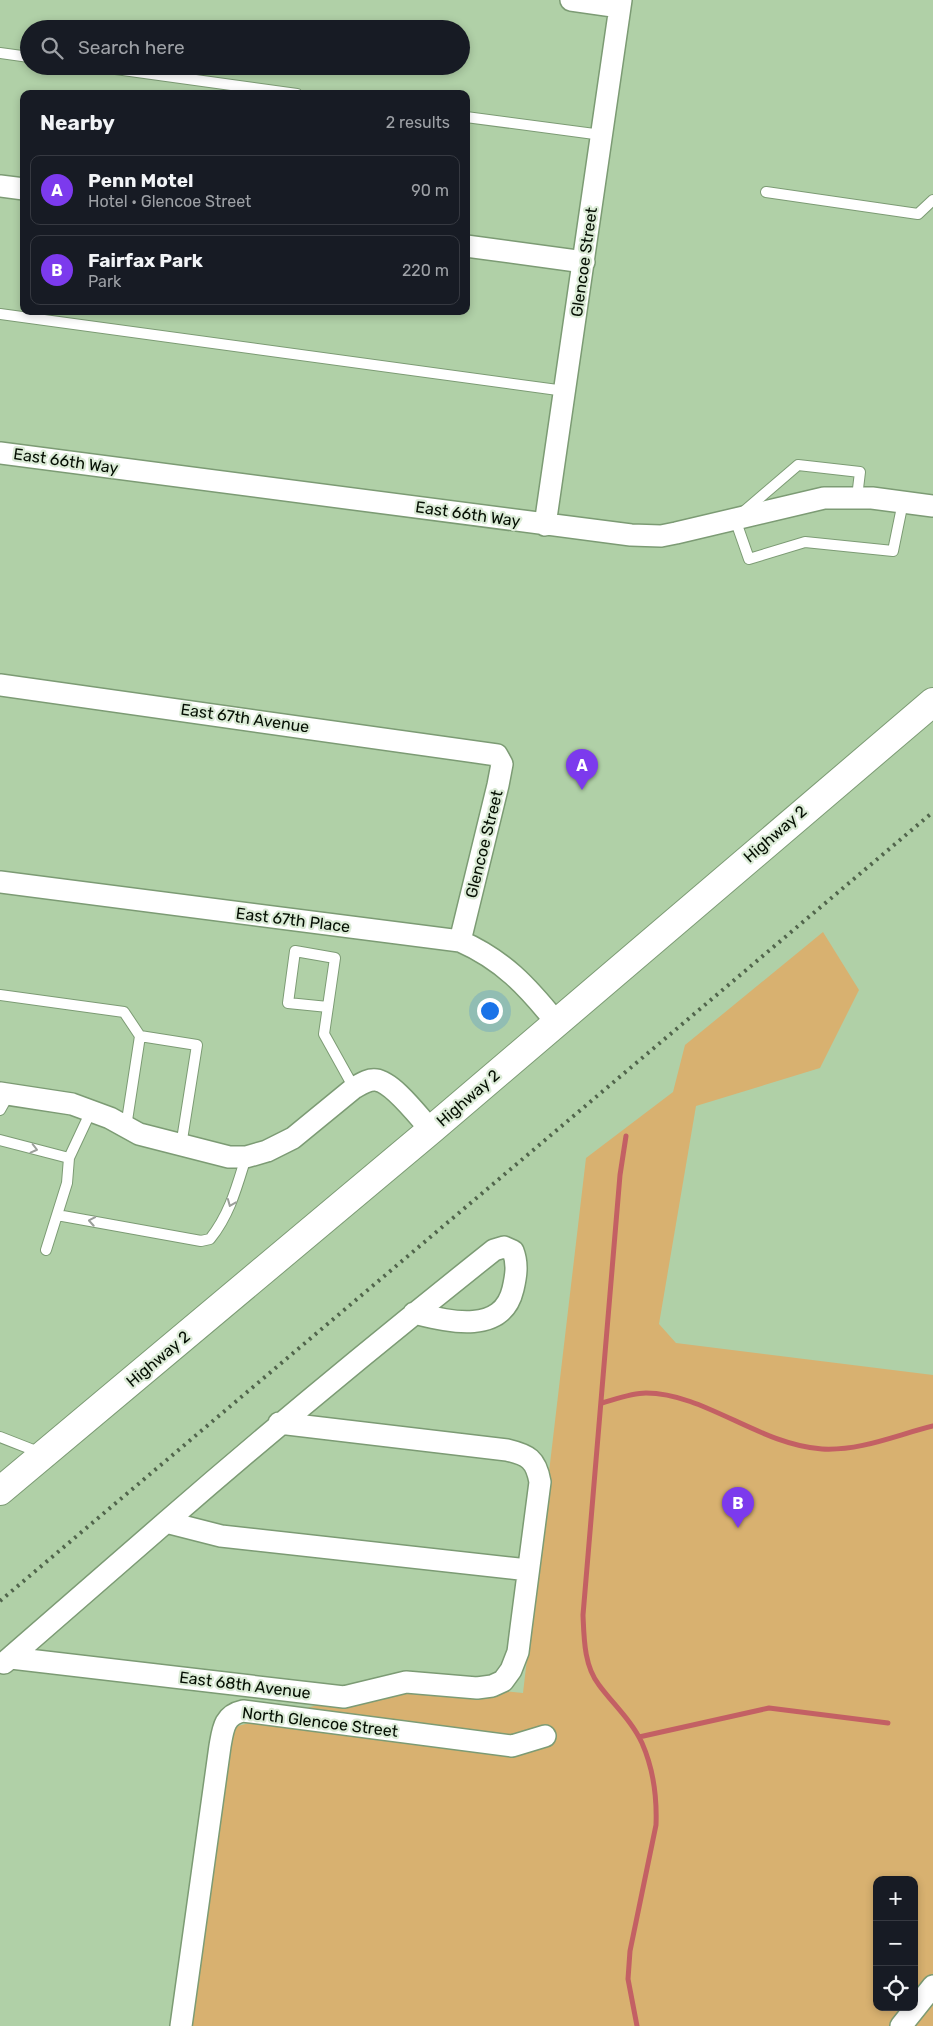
<!DOCTYPE html>
<html lang="en">
<head>
<meta charset="utf-8">
<style>
  body { margin:0; font-family:Rubik,sans-serif; background:#242831; color:#f1f3f6 }
  .controls { position:absolute; right:15px; bottom:15px; display:grid; overflow:hidden; border-radius:10px; box-shadow:0 2px 8px #0003 }
  .controls button { width:45px; height:45px; display:grid; place-items:center; padding:0; border:0; border-bottom:1px solid #363941; background:#171b24; color:#f1f3f6; font:25px sans-serif }
  .you { position:absolute; left:489px; top:1010px; width:18px; height:18px; margin:-12px; border:4px solid #fff; border-radius:50%; background:#1a73e8; box-shadow:0 0 0 8px #1a73e833 }
  .badge { display:grid; place-items:center; width:32px; height:32px; border-radius:50%; background:#7c3aed; color:#fff; font-size:16px; font-weight:700 }
  .pin { position:absolute; translate:-50% -41px; filter:drop-shadow(0 1px 2px #0008) }
  .pin::after { content:''; position:absolute; top:26px; width:18px; height:15px; background:inherit; clip-path:polygon(0 0,100% 0,50% 100%) }
  .list { margin:0; padding:0; list-style:none }
  h2 { display:flex; justify-content:space-between; align-items:center; height:65px; margin:0; padding:0 20px; font-size:21px }
  h2 small { font-size:16px; font-weight:400; color:#9ea1a6 }
  .list li { display:grid; grid-template-columns:32px 1fr auto; gap:15px; align-items:center; box-sizing:border-box; height:70px; margin:0 10px 10px; padding:0 10px; border:1px solid #363941; border-radius:10px }
  .list b { display:block; font-size:19px; white-space:nowrap }
  .list p { margin:0; font-size:16px; white-space:nowrap; color:#9ea1a6 }
  .list em { font-size:16px; font-style:normal; color:#9ea1a6 }
  .icon { flex:none; width:28px; height:28px; fill:none; stroke:currentColor; stroke-width:2; stroke-linecap:round; stroke-linejoin:round }
  .map { position:relative; flex:none; width:933px; height:2026px; overflow:hidden }
  .search { position:absolute; background:#171b24; box-shadow:0 2px 8px #0003; left:20px; top:20px; width:450px; height:55px; display:flex; align-items:center; gap:12px; box-sizing:border-box; padding:0 18px; border-radius:28px; color:#9ea1a6; font-size:19px }
  .panel { position:absolute; background:#171b24; box-shadow:0 2px 8px #0003; left:20px; top:90px; width:450px; height:225px; border-radius:10px }
  .map>svg:first-child { display:block }
  .green { fill:#d8b170; fill-rule:evenodd }
  .lines { fill:none; stroke-linecap:round; stroke-linejoin:round }
  .stream { stroke:#c36064; stroke-width:5 }
  .service-casing { stroke:#7c9b74; stroke-width:12 }
  .minor-casing { stroke:#7c9b74; stroke-width:24 }
  .primary-casing { stroke:#7c9b74; stroke-width:30 }
  .service { stroke:#fff; stroke-width:10 }
  .minor { stroke:#fff; stroke-width:21 }
  .primary { stroke:#fff; stroke-width:28 }
  .rail { stroke:#51654c; stroke-width:4; stroke-dasharray:2.5 5; stroke-linecap:butt }
  .oneway { stroke:#9b9f9a }
  .labels { text-anchor:middle; dominant-baseline:central; stroke-width:4.5; stroke-linejoin:round; paint-order:stroke }
  .street-label { font-size:16px; fill:#050f03; stroke:#dbebd6 }
</style>
</head>
<body>
<div class="map">
<svg width="933" height="2026" viewBox="0 0 933 2026">
  <rect width="100%" height="100%" fill="#b0d0a7"/>
  <path class="green" d="M 823,932 L 859,990 L 820,1068 L 696,1106 L 659,1324 L 676,1343 L 933,1375 L 933,2026 L 181,2026 L 223,1730 L 406,1682 L 523,1693 L 586,1158 L 673,1092 L 685,1045 ZM 877,1880 L 914,1880 L 914,2007 L 877,2007 Z"/>
  <g class="lines">
    <path class="stream" d="M 626,1136 L 620,1175 L 583,1615 C 584,1638 584,1666 599,1685 C 613,1704 632,1721 642,1743 C 653,1768 657,1798 656,1825 L 630,1951 L 628,1979 L 637,2026
      M 602,1403 C 616,1399 632,1393 646,1393 C 704,1393 760,1445 822,1449 C 861,1451 896,1435 933,1426
      M 639,1737 L 769,1708 L 888,1723"/>
    <g class="service-casing">
      <path id="service" d="M 0,53 L 29,57
        M 94,66 L 297,94
        M 466,117 L 602,135
        M 766,192 L 918,214 L 933,200
        M 0,314 L 565,391
        M 857,497 L 860,472 L 798,465 L 735,519 L 749,559 L 805,542 L 893,551 L 903,502
        M 0,995 L 124,1012 L 140,1036
        M 328,1007 L 288,1003 L 295,951 L 335,958 L 324,1034 L 354,1088
        M 0,1110 L 9,1094
        M 126,1127 L 140,1036 L 197,1045 L 181,1146
        M 0,1140 L 69,1158
        M 57,1215 L 201,1241 L 210,1239 C 230,1214 237,1186 246,1157
        M 46,1250 L 67,1183 L 69,1158 L 91,1111
        M 0,1437 L 41,1453"/>
    </g>
    <g class="minor-casing">
      <path id="minor" d="M 571,0 L 620,7
        M 0,186 L 24,189
        M 466,246 L 584,262
        M 0,453 L 631,535 L 661,536 L 676,533 L 824,498 L 872,498 L 933,506
        M 545,525 L 621,0
        M 0,685 L 497,755 L 502,764 L 498,785 L 460,941
        M 0,882 L 460,941 C 503,960 527,986 556,1022
        M 0,1093 L 72,1104 L 110,1118 L 139,1134 L 229,1157 L 246,1157 L 267,1151 L 293,1138 L 354,1088 C 361,1084 368,1079 376,1080 C 393,1082 419,1117 431,1130
        M 166,1522 C 273,1429 382,1339 494,1250 L 504,1247 L 513,1251 C 518,1264 516,1276 513,1289 C 502,1336 447,1321 414,1313
        M 11,1658 L 344,1697 L 406,1682 L 477,1688 L 492,1686 L 503,1681 L 511,1670 L 518,1652 L 521,1628 L 540,1482 C 536,1459 528,1455 507,1450 L 279,1423
        M 4,1663 L 166,1522 L 221,1536 L 528,1570
        M 181,2026 L 220,1746 C 223,1729 224,1715 243,1711 L 512,1746 L 545,1736
        M 901,2026 L 933,1986"/>
    </g>
    <g class="primary-casing">
      <path id="primary" d="M 0,1491 L 431,1130 L 933,702"/>
    </g>
    <use href="#service" class="service"/>
    <use href="#minor" class="minor"/>
    <use href="#primary" class="primary"/>
    <path class="rail" d="M 0,1601 L 933,812"/>
  </g>
  <defs><path id="oneway-chevron" d="M-2-3.5L2.5 0L-2 3.5" fill="none" stroke-width="1.6" stroke-linecap="round" stroke-linejoin="round" transform="scale(1.25)"/></defs>
  <g class="oneway">
    <use href="#oneway-chevron" transform="translate(34 1149) rotate(14)"/>
    <use href="#oneway-chevron" transform="translate(231 1203) rotate(112)"/>
    <use href="#oneway-chevron" transform="translate(92 1221) rotate(-170)"/>
  </g>
  <g class="labels">
    <g class="street-label">
      <text transform="translate(584 262) rotate(-82)">Glencoe Street</text>
      <text transform="translate(66 461) rotate(8)">East 66th Way</text>
      <text transform="translate(468 514) rotate(8)">East 66th Way</text>
      <text transform="translate(245 718) rotate(8)">East 67th Avenue</text>
      <text transform="translate(775 834) rotate(-41)">Highway 2</text>
      <text transform="translate(484 844) rotate(-76)">Glencoe Street</text>
      <text transform="translate(293 920) rotate(7)">East 67th Place</text>
      <text transform="translate(468 1098) rotate(-41)">Highway 2</text>
      <text transform="translate(158 1359) rotate(-40)">Highway 2</text>
      <text transform="translate(245 1685) rotate(7)">East 68th Avenue</text>
      <text transform="translate(320 1722) rotate(7)">North Glencoe Street</text>
    </g>
  </g>
</svg>
<div class="controls">
<button>+</button>
<button>−</button>
<button><svg class="icon" aria-label="locate" viewBox="0 0 24 24"><circle cx="12" cy="12" r="6"/><path d="M12 2v4M12 18v4M2 12h4M18 12h4"/></svg></button>
</div>
<div class="you"></div>
<div class="pin badge" style="left:582px;top:790px">A</div>
<div class="pin badge" style="left:738px;top:1528px">B</div>
<div class="search"><svg class="icon" aria-label="search" viewBox="0 0 24 24"><circle cx="10" cy="10" r="6"/><path d="M15 15l6 6"/></svg>Search here</div>
<section class="panel">
<h2>Nearby<small>2 results</small></h2>
<ul class="list">
<li><span class="badge">A</span><div><b>Penn Motel</b><p>Hotel · Glencoe Street</p></div><em>90 m</em></li>
<li><span class="badge">B</span><div><b>Fairfax Park</b><p>Park</p></div><em>220 m</em></li>
</ul>
</section>
</div>
</body>
</html>
